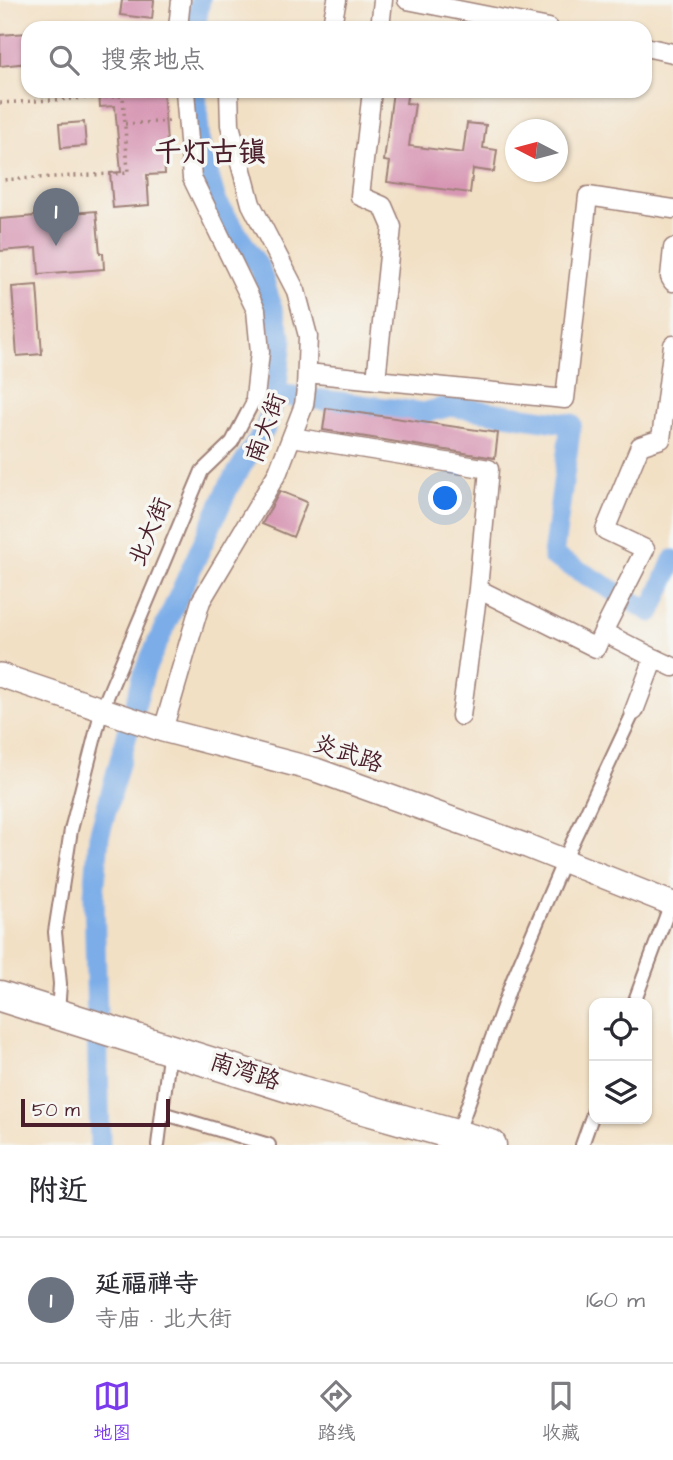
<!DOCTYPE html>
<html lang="zh">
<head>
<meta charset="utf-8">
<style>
  body { margin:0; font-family:"Architects Daughter","LXGW WenKai TC",sans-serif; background:#f2f2f3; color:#2b2b33 }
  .controls { position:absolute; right:21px; bottom:21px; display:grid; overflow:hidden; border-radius:14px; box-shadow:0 2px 5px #0004 }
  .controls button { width:63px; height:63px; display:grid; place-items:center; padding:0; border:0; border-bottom:2px solid #e1e1e2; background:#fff; color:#2b2b33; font:35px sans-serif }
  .compass { position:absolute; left:505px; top:119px; width:63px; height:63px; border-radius:50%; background:#fff; box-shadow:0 2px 5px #0004; rotate:276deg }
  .scale { position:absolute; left:21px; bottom:18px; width:149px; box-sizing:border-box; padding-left:7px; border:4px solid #4a1f2b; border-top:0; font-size:19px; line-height:24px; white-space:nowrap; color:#4a1f2b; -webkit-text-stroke:5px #f6f6f2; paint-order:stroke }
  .you { position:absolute; left:446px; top:499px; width:24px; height:24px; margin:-18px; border:5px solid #fff; border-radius:50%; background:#1a73e8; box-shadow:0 0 0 10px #1a73e833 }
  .badge { display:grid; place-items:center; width:46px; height:46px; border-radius:50%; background:#7c3aed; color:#fff; font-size:23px; font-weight:700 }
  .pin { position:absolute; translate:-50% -58px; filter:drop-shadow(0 2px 4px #0008) }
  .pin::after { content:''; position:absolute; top:37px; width:24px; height:21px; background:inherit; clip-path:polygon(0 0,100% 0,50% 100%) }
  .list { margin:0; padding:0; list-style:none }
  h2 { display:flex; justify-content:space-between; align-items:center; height:91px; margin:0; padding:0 28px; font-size:30px }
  h2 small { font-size:23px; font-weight:400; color:#7c7c81 }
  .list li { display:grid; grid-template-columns:46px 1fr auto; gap:21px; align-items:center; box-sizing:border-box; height:126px; padding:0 28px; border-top:2px solid #e1e1e2 }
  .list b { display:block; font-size:26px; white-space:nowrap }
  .list p { margin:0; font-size:23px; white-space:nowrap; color:#7c7c81 }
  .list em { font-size:23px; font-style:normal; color:#7c7c81 }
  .icon { flex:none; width:38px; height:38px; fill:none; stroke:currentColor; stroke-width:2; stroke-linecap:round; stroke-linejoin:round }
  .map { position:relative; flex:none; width:673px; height:1145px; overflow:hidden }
  .search { position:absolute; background:#fff; box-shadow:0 2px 5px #0004; left:21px; right:21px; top:21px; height:77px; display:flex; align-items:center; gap:18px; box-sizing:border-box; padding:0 24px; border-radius:21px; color:#7c7c81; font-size:26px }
  .sheet { height:217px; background:#fff }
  nav { display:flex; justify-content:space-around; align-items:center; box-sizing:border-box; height:98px; border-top:2px solid #e1e1e2; background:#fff; font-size:19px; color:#7c7c81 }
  nav a { display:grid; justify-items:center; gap:4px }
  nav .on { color:#7c3aed }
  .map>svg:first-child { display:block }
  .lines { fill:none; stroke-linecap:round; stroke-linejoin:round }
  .canal { stroke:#7cade8; stroke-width:21 }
  .building { fill:#d796b4 }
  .service-casing { stroke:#9e8078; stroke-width:16 }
  .pedestrian-casing { stroke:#9e8078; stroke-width:21 }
  .minor-casing { stroke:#9e8078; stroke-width:26 }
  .tertiary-casing { stroke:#9e8078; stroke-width:33 }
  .path { stroke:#9e8078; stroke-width:3.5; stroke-dasharray:2 5; stroke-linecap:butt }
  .service { stroke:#fff; stroke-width:12 }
  .pedestrian { stroke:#fff; stroke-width:18 }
  .minor { stroke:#fff; stroke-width:23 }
  .tertiary { stroke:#fff; stroke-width:30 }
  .labels { text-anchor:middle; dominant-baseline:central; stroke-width:7; stroke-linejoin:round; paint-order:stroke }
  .street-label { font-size:24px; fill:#4a1f2b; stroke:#f6f6f2 }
  .quarter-label { font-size:28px; font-weight:bold; fill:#4a1f2b; stroke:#f6f6f2 }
</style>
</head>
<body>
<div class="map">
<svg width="673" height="1145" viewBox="0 0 673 1145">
  <rect width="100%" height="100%" fill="#f6f6f2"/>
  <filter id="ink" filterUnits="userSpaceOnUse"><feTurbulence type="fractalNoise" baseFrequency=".0143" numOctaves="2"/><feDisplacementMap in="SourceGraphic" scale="14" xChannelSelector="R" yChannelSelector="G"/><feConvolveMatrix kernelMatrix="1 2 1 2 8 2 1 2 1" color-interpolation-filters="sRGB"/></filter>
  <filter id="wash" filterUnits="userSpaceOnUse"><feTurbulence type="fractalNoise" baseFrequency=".00686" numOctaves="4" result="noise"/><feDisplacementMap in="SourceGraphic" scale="28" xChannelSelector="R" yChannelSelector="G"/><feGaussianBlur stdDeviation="1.57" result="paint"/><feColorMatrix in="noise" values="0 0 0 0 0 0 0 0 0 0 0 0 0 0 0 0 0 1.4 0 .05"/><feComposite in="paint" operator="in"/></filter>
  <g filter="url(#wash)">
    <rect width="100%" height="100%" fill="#f2e0c5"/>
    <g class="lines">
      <path class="canal" d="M 195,28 L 200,0
        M 276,394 L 424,413 L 450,406 L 571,424 L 553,556 L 651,612 L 673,560
        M 100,1145 L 94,895 L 99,836 L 145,670 L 229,486 L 265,429 L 276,394 L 282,340 L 260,269 L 216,201 L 200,145 L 196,91"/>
    </g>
    <g id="blocks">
      <path class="building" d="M 122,0 L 154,0 L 152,19 L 120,15 Z
        M 28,33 L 28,63 L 0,66 L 0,35 Z
        M 99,91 L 163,91 L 168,156 L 164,156 L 165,174 L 147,175 L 149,205 L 113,208 L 110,173 L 121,172 L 115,106 L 100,107 Z
        M 393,91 L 408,91 L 406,103 L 415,104 L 409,146 L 463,153 L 467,123 L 486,125 L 483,148 L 497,150 L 494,172 L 473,169 L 470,193 L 387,182 L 390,162 L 384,161 Z
        M 84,122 L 86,146 L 61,148 L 59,124 Z
        M 96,211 L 100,253 L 103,253 L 104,269 L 39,274 L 37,248 L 0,251 L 0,219 Z
        M 37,285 L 42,354 L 17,356 L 12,287 Z
        M 326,408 L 498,433 L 495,458 L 323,430 Z
        M 280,491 L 307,502 L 293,537 L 262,524 Z"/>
    </g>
  </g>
  <g filter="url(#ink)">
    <use href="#blocks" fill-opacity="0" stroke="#9e8078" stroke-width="2"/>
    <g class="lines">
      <g class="service-casing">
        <path id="service" d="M 634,1003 L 671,903
          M 58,1013 L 60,984 L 55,932 L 71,830 L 102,709 L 202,471 L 232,442 L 255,398
          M 162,1113 L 269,1145
          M 457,1135 L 513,979 L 564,860 L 634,711
          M 158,1145 L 170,1048
          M 582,1145 L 594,1111"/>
      </g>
      <g class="pedestrian-casing">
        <path id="pedestrian" d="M 407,0 L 549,28
          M 178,28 L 181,0
          M 331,28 L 337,0
          M 380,28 L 383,0
          M 645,47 L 673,53
          M 185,91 L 192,178 L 256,310 L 260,352 L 255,398
          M 372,91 L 360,196 L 383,206 L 392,227 L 376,380
          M 673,248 L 670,277 L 673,282
          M 307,373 L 565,399 L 588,196 L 673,209
          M 292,437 L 489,469 L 478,589 L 461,716
          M 478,589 L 596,648 L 603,632
          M 654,658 L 673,667
          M 634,711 L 654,658 L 603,632 L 645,549 L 605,530 L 640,446 L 661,439 L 673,345
          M 163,730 L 201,601 L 278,472 L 304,405 L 306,389 L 308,336 L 296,291 L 251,204 L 230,125 L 229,91"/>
      </g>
      <g class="minor-casing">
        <path id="minor" d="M 0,675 L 163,730 L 316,770 L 527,846 L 673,904"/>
      </g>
      <g class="tertiary-casing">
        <path id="tertiary" d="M 0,996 L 301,1091 L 491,1145"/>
      </g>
      <path class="path" d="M 0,103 L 123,96 L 128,173 L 0,180
        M 125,124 L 171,121"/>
      <use href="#service" class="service"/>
      <use href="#pedestrian" class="pedestrian"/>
      <use href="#minor" class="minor"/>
      <use href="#tertiary" class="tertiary"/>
    </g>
  </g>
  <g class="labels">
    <g class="street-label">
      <text transform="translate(266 428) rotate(-70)">南大街</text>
      <text transform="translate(150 532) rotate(-67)">北大街</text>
      <text transform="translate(348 754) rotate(19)">炎武路</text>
      <text transform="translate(245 1072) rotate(18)">南湾路</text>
    </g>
    <g class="quarter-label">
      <text x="210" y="152">千灯古镇</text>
    </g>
  </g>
</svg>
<div class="controls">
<button><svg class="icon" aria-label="locate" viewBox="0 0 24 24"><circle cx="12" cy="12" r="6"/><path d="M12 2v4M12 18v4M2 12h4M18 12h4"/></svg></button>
<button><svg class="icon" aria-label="layers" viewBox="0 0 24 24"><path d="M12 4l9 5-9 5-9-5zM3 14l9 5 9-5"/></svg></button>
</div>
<svg class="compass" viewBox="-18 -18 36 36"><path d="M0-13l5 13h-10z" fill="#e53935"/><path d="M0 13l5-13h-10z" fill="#7c7c81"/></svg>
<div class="scale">50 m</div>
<div class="you"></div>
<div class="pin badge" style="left:56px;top:246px;background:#6b7280">1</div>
<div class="search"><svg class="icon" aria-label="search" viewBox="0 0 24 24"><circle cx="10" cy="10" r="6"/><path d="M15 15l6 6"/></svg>搜索地点</div>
</div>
<section class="sheet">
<h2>附近<small></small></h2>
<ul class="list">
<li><span class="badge" style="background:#6b7280">1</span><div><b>延福禅寺</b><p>寺庙 · 北大街</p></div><em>160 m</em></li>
</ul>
</section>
<nav>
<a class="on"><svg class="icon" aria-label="map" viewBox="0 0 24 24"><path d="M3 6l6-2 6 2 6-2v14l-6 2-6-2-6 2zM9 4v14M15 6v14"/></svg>地图</a>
<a><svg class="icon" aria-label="directions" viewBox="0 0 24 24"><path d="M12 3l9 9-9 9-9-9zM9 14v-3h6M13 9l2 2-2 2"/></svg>路线</a>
<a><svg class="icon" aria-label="saved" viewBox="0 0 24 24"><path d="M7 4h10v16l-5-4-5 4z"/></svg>收藏</a>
</nav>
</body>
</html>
